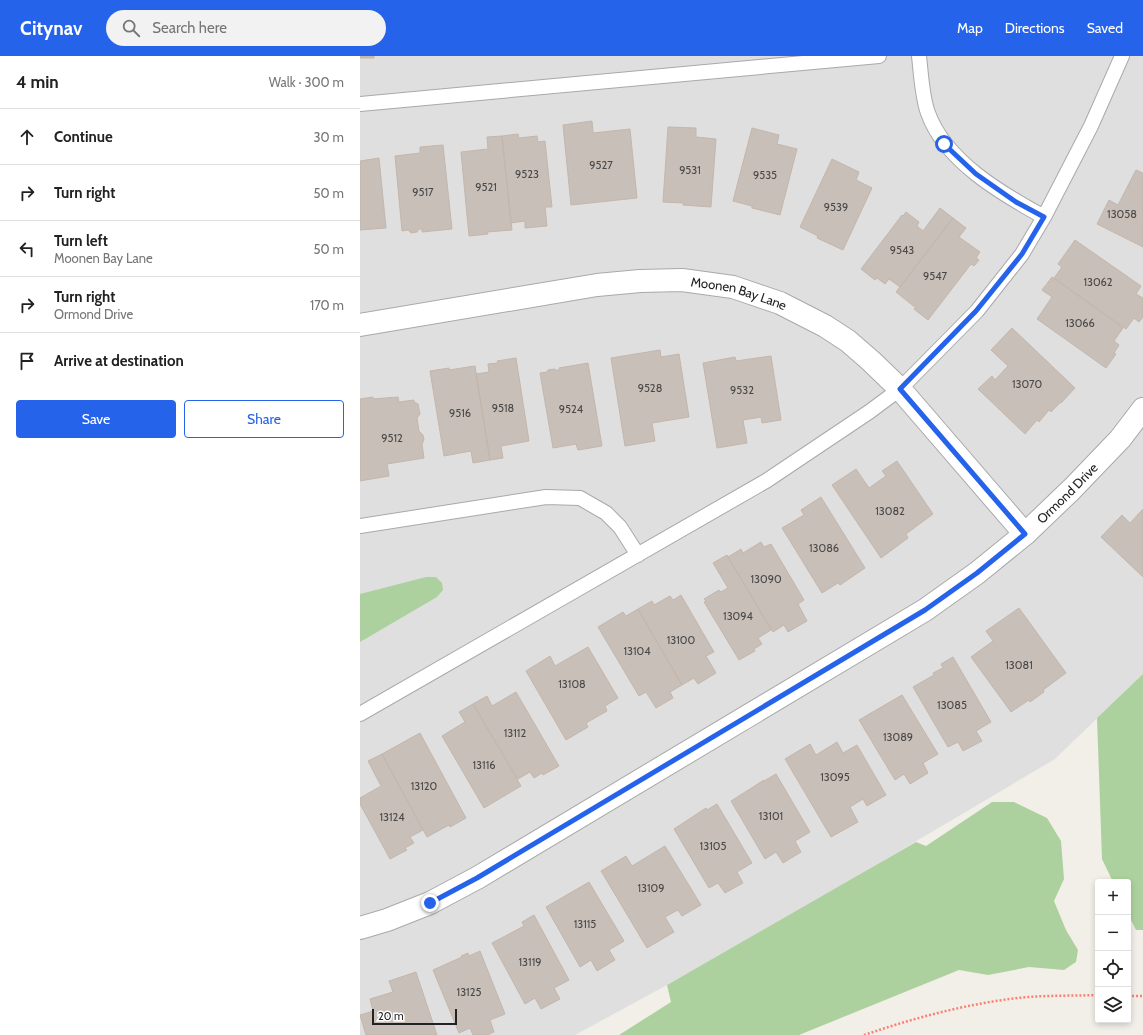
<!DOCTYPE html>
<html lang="en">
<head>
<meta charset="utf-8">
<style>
  body { margin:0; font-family:Cabin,sans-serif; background:#f2f2f2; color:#222 }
  .controls { position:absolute; right:12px; bottom:12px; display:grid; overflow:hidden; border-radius:4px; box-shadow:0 2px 6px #0003 }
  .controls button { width:36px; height:36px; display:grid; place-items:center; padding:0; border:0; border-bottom:1px solid #e0e0e0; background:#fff; color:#222; font:20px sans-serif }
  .scale { position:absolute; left:12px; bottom:10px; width:85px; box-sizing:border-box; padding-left:4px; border:2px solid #222; border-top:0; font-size:11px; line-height:14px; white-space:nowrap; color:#222; -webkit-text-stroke:3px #fff; paint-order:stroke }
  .stop { position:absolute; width:12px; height:12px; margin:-9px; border:3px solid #2563eb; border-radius:50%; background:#fff }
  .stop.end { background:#2563eb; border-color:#fff; box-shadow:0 1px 4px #0008 }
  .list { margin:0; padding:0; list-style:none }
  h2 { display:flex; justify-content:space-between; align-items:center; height:52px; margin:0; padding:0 16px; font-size:17px }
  h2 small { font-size:13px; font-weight:400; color:#767676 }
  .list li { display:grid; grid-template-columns:26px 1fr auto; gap:12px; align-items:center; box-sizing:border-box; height:56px; padding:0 16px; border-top:1px solid #e0e0e0 }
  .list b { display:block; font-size:15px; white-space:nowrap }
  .list p { margin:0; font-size:13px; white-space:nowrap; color:#767676 }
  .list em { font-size:13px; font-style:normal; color:#767676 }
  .actions { display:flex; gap:8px; padding:12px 16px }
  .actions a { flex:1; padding:9px 0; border:1px solid #2563eb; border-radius:4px; text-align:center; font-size:14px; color:#2563eb }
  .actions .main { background:#2563eb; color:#fff }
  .icon { flex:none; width:22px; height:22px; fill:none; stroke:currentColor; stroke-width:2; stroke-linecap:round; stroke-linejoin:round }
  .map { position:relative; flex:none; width:783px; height:979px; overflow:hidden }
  header { display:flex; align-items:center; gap:24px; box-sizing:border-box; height:56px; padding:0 20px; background:#2563eb; color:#fff }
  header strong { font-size:19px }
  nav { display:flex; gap:22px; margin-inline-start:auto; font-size:14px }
  .search { width:280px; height:36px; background:#f2f2f2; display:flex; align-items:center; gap:10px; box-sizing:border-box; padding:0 14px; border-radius:22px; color:#767676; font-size:15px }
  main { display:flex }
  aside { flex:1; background:#fff }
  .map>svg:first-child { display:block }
  .residential { fill:#e0dfdf }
  .forest { fill:#add19e }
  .building { fill:#c7bfb8; stroke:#c4b6ab }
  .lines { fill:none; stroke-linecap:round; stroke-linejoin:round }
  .service-casing { stroke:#a9a9a9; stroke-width:16 }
  .minor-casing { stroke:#a9a9a9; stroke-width:24 }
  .path { stroke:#fa8072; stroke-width:2.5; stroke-dasharray:2 2; stroke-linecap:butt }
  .service { stroke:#fff; stroke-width:14 }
  .minor { stroke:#fff; stroke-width:22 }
  .route { stroke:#2563eb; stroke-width:5 }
  .labels { text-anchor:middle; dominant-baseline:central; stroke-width:3; stroke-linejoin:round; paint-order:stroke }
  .number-label { font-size:11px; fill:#4b4948 }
  .street-label { font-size:13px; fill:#222; stroke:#fff }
</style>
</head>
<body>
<header>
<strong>Citynav</strong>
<div class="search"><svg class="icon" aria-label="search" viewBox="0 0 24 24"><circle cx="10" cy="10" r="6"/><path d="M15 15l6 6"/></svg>Search here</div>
<nav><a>Map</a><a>Directions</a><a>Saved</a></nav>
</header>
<main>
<aside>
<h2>4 min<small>Walk · 300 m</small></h2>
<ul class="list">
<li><svg class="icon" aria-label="ahead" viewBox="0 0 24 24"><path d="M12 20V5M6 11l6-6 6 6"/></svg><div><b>Continue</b></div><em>30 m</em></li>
<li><svg class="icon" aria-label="right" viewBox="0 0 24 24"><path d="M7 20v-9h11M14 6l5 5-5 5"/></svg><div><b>Turn right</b></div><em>50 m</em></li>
<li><svg class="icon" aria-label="left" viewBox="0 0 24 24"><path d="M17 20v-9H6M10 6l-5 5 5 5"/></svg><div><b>Turn left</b><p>Moonen Bay Lane</p></div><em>50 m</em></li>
<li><svg class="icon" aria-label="right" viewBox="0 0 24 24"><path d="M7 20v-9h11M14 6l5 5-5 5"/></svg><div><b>Turn right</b><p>Ormond Drive</p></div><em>170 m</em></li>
<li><svg class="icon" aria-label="arrive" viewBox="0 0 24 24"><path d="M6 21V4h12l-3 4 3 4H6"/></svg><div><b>Arrive at destination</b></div></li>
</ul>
<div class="actions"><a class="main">Save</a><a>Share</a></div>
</aside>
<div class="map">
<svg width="783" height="979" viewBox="0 0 783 979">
  <rect width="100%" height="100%" fill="#f2efe9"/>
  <path class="residential" d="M 0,0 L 783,0 L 783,618 L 695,703 L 460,842 L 307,929 L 215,979 L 0,979 Z"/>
  <path class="forest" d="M 66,521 L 76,521 L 82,527 L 83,534 L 77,541 L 0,586 L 0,538 Z
    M 783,618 L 783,874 L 776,874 L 768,858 L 768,826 L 753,826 L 742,803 L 737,662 Z
    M 632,746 L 654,746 L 687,762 L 701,785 L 704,823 L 694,845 L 706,874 L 718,894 L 716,906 L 704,914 L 669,911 L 628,919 L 599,914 L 439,979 L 259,979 L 311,946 L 307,929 L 556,786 L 566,790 Z"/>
  <path class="building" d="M 0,0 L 14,0 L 14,2 L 0,2 Z
    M 232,65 L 233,77 L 270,73 L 277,142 L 211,149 L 203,69 Z
    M 308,71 L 336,72 L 336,81 L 356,83 L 351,151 L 323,149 L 323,147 L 303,146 Z
    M 392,72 L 419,79 L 417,88 L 437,93 L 420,159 L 392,152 L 392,150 L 373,145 Z
    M 158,78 L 159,82 L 177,80 L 178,86 L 185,85 L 192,151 L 185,151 L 187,170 L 165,172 L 165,165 L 151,167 L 142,80 Z
    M 142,80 L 152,174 L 127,176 L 128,178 L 109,180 L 101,96 L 128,93 L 127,81 Z
    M 83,89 L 92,173 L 62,176 L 62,173 L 59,173 L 57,176 L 51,177 L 48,174 L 42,175 L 35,100 L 60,97 L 60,91 Z
    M 19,102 L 26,172 L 0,174 L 0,105 Z
    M 472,103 L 499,116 L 496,124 L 512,132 L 483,194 L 457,182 L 458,180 L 440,171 Z
    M 776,114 L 783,117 L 783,191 L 737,168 L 749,144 L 758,149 Z
    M 580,152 L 593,162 L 540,231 L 529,223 L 525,228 L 517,222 L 515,224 L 501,213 L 542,159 L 543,160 L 546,156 L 559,166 L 557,170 L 563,175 Z
    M 593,162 L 606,172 L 599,181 L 620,196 L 616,202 L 619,204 L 614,210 L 611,208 L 568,264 L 554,253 L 556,252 L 536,236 Z
    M 715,184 L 781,230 L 776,238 L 783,242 L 783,261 L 779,266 L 774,262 L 766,273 L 694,222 L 702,211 L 698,208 Z
    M 692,221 L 763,272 L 754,285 L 759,289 L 754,297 L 756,298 L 746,312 L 677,263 L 692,241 L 682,234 Z
    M 652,272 L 715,332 L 701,347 L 701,346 L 691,356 L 689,354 L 679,366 L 677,364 L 665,378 L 618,333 L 632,320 L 635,324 L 648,310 L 631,294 Z
    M 300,294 L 301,301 L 319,298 L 329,361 L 292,367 L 295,385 L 265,390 L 251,302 Z
    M 411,300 L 421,364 L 402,367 L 401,361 L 383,364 L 387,387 L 357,392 L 343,307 L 375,301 L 376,305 Z
    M 156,302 L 169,385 L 141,390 L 143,402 L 130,404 L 116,318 L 129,316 L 128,308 L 138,307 L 137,305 Z
    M 228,307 L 242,390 L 218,394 L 216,388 L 193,392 L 180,317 L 187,316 L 188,314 L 194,313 L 196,314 L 200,314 L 199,312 Z
    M 115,310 L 130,404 L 113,407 L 111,395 L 84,400 L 70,315 L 89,312 L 89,314 Z
    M 13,341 L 13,343 L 38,341 L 39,346 L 54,344 L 54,346 L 58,348 L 60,358 L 57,362 L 59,375 L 63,379 L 64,384 L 62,388 L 64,402 L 27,408 L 29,420 L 0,425 L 0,343 Z
    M 537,405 L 573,458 L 546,478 L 548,482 L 521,502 L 472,429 L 496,413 L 509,432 L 526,420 L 522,415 Z
    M 461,441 L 505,512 L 480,529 L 478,527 L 462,537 L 422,472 L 444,459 L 441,454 Z
    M 783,453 L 783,521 L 741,481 L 762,459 L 770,467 Z
    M 401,486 L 404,491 L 411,488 L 444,544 L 438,548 L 447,565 L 428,576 L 424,569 L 413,576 L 368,501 L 381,493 L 383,497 Z
    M 367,499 L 411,574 L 398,582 L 402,588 L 394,593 L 395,595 L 379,604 L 344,546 L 346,545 L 344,543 L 359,534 L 361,536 L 368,532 L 353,507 Z
    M 321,539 L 354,596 L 346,600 L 356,617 L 338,628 L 334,622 L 322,629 L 278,553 L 292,545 L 294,549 L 310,540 L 313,544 Z
    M 659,552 L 706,617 L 683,634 L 684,636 L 670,646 L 669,644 L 651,656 L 611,601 L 633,585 L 626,575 Z
    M 278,553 L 322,629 L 310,636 L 313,642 L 296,652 L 286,636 L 279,640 L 238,571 L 263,556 L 266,560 Z
    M 228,591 L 258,642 L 245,650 L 247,655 L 226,667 L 228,671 L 206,684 L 166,615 L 190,600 L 195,610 Z
    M 593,601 L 631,666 L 616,675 L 622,685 L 603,695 L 598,686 L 588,691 L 553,631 L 574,619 L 573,617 L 583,612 L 581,608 Z
    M 156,636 L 199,710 L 183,719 L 182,717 L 174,722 L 170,716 L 158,723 L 113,648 L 127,640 L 132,650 Z
    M 542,639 L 578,698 L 563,707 L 568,717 L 550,728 L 544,718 L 535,724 L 499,664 Z
    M 113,648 L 161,730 L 124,752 L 82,680 L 105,666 L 99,656 Z
    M 60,677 L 106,762 L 90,771 L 89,769 L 67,781 L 22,698 Z
    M 477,686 L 483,697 L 497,689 L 526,739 L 507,750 L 503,743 L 490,751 L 498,766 L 471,781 L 425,703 L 450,688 L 456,699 Z
    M 22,698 L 63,774 L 50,781 L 54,787 L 45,792 L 47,794 L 30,803 L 0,748 L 0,742 L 21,730 L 8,705 Z
    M 416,718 L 450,776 L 435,785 L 441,796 L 423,807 L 416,796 L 405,803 L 371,745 L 404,724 L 404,725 Z
    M 357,748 L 392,807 L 377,816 L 383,827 L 365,837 L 358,827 L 349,832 L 314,773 L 346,752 L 347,754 Z
    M 305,790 L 341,849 L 322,860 L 318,854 L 305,861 L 314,876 L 287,892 L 241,815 L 266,800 L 272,810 Z
    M 229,826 L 264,885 L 249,894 L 255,904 L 237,915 L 231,904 L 220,911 L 186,851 Z
    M 174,859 L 209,924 L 194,932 L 200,943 L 181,953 L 175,942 L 165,948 L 132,887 L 164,870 L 162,866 Z
    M 120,895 L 145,958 L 130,964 L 134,976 L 127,979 L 113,979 L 110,972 L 99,977 L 73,914 L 102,901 L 101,900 L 108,897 L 109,900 Z
    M 56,916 L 77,979 L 6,979 L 0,959 L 13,955 L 10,943 L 33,936 L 29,925 Z"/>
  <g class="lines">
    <g class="service-casing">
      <path id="service" d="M 559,0 C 561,17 562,41 568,57 C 585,105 642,138 684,161
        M 0,48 L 519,0
        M 0,470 L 186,441 L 220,442 L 246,457 L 260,471 L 278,499
        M 0,658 L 406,425 L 509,356 L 540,333 L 617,255 L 662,198 L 684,161 L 731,70 L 762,0"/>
    </g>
    <g class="minor-casing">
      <g id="minor">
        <path id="s1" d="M 0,269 L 237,229 L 280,225 L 322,224 L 373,231 L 420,247 L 465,270 L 488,285 L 511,305 L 540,333 L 665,478"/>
        <path id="s2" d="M 0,872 L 27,864 L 70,847 L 117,822 L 565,554 L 617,517 L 665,478 L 712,433 L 760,383 L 783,353"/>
      </g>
    </g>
    <path class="path" d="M 768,940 L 783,940
      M 504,979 C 554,962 606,948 658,942 C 685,939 712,940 738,939"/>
    <use href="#service" class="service"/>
    <use href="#minor" class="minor"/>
  </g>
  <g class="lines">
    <path class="route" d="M 70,847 L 117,822 L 565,554 L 617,517 L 665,478 L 540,333 L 616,255 L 662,198 L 684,161 L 656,146 L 616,118 L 584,88"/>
  </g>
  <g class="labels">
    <g class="number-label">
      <text x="241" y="109">9527</text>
      <text x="330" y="114">9531</text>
      <text x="167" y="118">9523</text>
      <text x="405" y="119">9535</text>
      <text x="126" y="131">9521</text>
      <text x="63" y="136">9517</text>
      <text x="476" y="151">9539</text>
      <text x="762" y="158">13058</text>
      <text x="542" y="194">9543</text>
      <text x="575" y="220">9547</text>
      <text x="738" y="226">13062</text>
      <text x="720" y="267">13066</text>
      <text x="667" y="328">13070</text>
      <text x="290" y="332">9528</text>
      <text x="382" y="334">9532</text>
      <text x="143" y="352">9518</text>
      <text x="211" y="353">9524</text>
      <text x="100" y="357">9516</text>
      <text x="32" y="382">9512</text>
      <text x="530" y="455">13082</text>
      <text x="464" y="492">13086</text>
      <text x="406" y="523">13090</text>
      <text x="378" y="560">13094</text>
      <text x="321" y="584">13100</text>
      <text x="277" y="595">13104</text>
      <text x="659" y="609">13081</text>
      <text x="212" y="628">13108</text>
      <text x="592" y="649">13085</text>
      <text x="155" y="677">13112</text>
      <text x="538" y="681">13089</text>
      <text x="124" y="709">13116</text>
      <text x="475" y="721">13095</text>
      <text x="64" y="730">13120</text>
      <text x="411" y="760">13101</text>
      <text x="32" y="761">13124</text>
      <text x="353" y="790">13105</text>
      <text x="291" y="832">13109</text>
      <text x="225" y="868">13115</text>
      <text x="170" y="906">13119</text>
      <text x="109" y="936">13125</text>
    </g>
    <g class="street-label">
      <text stroke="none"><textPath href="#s1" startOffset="384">Moonen Bay Lane</textPath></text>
      <text stroke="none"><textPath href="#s2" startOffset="834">Ormond Drive</textPath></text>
    </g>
  </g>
</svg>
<div class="controls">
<button>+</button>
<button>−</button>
<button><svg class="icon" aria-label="locate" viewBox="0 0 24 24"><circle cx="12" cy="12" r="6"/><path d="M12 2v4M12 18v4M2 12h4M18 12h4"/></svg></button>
<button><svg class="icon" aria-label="layers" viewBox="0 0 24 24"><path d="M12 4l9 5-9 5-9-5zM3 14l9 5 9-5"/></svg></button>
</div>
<div class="scale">20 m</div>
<div class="stop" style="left:584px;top:88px"></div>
<div class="stop end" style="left:70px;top:847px"></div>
</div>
</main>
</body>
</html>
